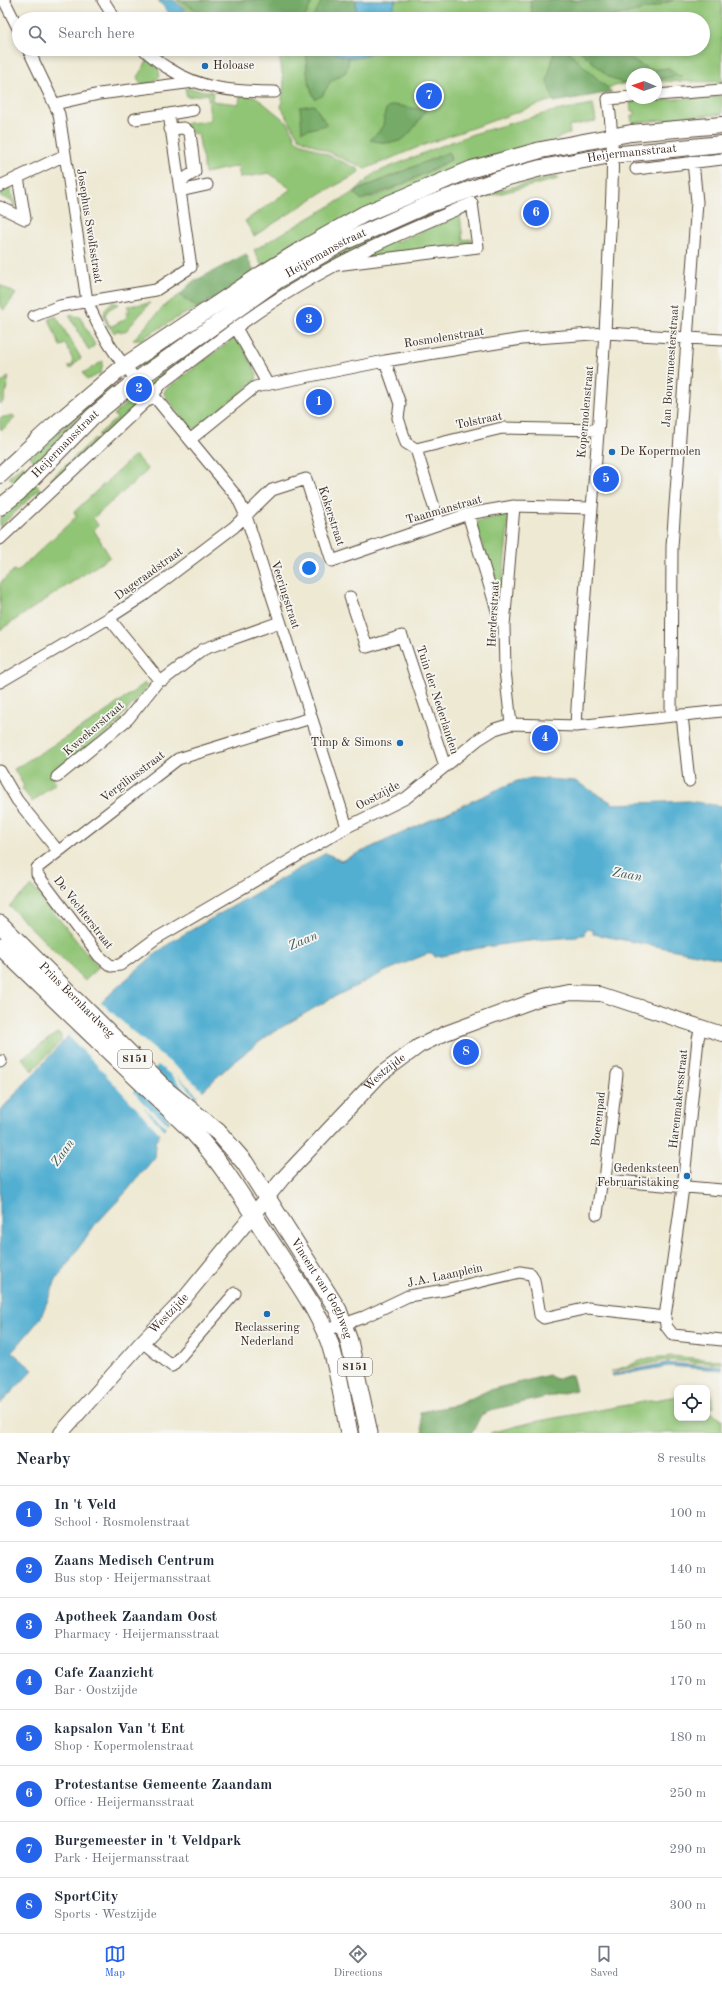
<!DOCTYPE html>
<html lang="en">
<head>
<meta charset="utf-8">
<style>
  body { margin:0; font-family:"Old Standard TT",serif; background:#f6f6f7; color:#1f2937 }
  .controls { position:absolute; right:12px; bottom:12px; display:grid; overflow:hidden; border-radius:8px; box-shadow:0 2px 6px #0003 }
  .controls button { width:36px; height:36px; display:grid; place-items:center; padding:0; border:0; border-bottom:1px solid #e0e1e3; background:#fff; color:#1f2937; font:20px sans-serif }
  .compass { position:absolute; left:626px; top:68px; width:36px; height:36px; border-radius:50%; background:#fff; box-shadow:0 2px 6px #0003; rotate:272deg }
  .you { position:absolute; left:309px; top:568px; width:14px; height:14px; margin:-10px; border:3px solid #fff; border-radius:50%; background:#1a73e8; box-shadow:0 0 0 6px #1a73e833 }
  .badge { display:grid; place-items:center; width:26px; height:26px; border-radius:50%; background:#2563eb; color:#fff; font-size:13px; font-weight:700 }
  .pin { position:absolute; translate:-50% -50%; border:2px solid #fff; box-shadow:0 1px 4px #0006 }
  .list { margin:0; padding:0; list-style:none }
  h2 { display:flex; justify-content:space-between; align-items:center; height:52px; margin:0; padding:0 16px; font-size:17px }
  h2 small { font-size:13px; font-weight:400; color:#747a83 }
  .list li { display:grid; grid-template-columns:26px 1fr auto; gap:12px; align-items:center; box-sizing:border-box; height:56px; padding:0 16px; border-top:1px solid #e0e1e3 }
  .list b { display:block; font-size:15px; white-space:nowrap }
  .list p { margin:0; font-size:13px; white-space:nowrap; color:#747a83 }
  .list em { font-size:13px; font-style:normal; color:#747a83 }
  .icon { flex:none; width:22px; height:22px; fill:none; stroke:currentColor; stroke-width:2; stroke-linecap:round; stroke-linejoin:round }
  .map { position:relative; flex:none; width:722px; height:1433px; overflow:hidden }
  .search { position:absolute; background:#fff; box-shadow:0 2px 6px #0003; left:12px; right:12px; top:12px; height:44px; display:flex; align-items:center; gap:10px; box-sizing:border-box; padding:0 14px; border-radius:22px; color:#747a83; font-size:15px }
  .sheet { height:500px; background:#fff }
  nav { display:flex; justify-content:space-around; align-items:center; box-sizing:border-box; height:56px; border-top:1px solid #e0e1e3; background:#fff; font-size:11px; color:#747a83 }
  nav a { display:grid; justify-items:center; gap:2px }
  nav .on { color:#2563eb }
  .map>svg:first-child { display:block }
  .green { fill:#91c576; stroke:#66784a }
  .forest { fill:#74aa67; stroke:#586a42 }
  .water { fill:#53afd1; stroke:#476c78 }
  .pier { fill:#eee9d3 }
  .lines { fill:none; stroke-linecap:round; stroke-linejoin:round }
  .minor-casing { stroke:#564739; stroke-width:13 }
  .tertiary-casing { stroke:#564739; stroke-width:16 }
  .secondary-casing { stroke:#564739; stroke-width:18 }
  .primary-casing { stroke:#564739; stroke-width:19 }
  .minor { stroke:#fff; stroke-width:11 }
  .tertiary { stroke:#fff; stroke-width:14 }
  .secondary { stroke:#fff; stroke-width:16 }
  .primary { stroke:#fff; stroke-width:17 }
  .poi-dot { fill:#1f6fb2; stroke:#f6f6f2; stroke-width:1.5 }
  .labels { text-anchor:middle; dominant-baseline:central; stroke-width:3.5; stroke-linejoin:round; paint-order:stroke }
  .shield { fill:#f6f6f2; stroke:#73675e; stroke-width:1 }
  .shield-label { font-size:11px; font-weight:bold; fill:#3b2a1e }
  .poi-label { font-size:12px; fill:#3b2a1e; stroke:#f6f6f2; text-anchor:start }
  .street-label { font-size:12px; fill:#3b2a1e; stroke:#f6f6f2 }
  .water-label { font-size:13px; font-style:italic; fill:#43595d; stroke:#f6f6f2 }
</style>
</head>
<body>
<div class="map">
<svg width="722" height="1433" viewBox="0 0 722 1433">
  <rect width="100%" height="100%" fill="#f6f6f2"/>
  <filter id="ink" filterUnits="userSpaceOnUse"><feTurbulence type="fractalNoise" baseFrequency=".025" numOctaves="2"/><feDisplacementMap in="SourceGraphic" scale="8" xChannelSelector="R" yChannelSelector="G"/><feConvolveMatrix kernelMatrix="1 2 1 2 8 2 1 2 1" color-interpolation-filters="sRGB"/></filter>
  <filter id="wash" filterUnits="userSpaceOnUse"><feTurbulence type="fractalNoise" baseFrequency=".012" numOctaves="4" result="noise"/><feDisplacementMap in="SourceGraphic" scale="16" xChannelSelector="R" yChannelSelector="G"/><feGaussianBlur stdDeviation="0.9" result="paint"/><feColorMatrix in="noise" values="0 0 0 0 0 0 0 0 0 0 0 0 0 0 0 0 0 1.4 0 .05"/><feComposite in="paint" operator="in"/></filter>
  <g filter="url(#wash)">
    <rect width="100%" height="100%" fill="#eee9d3"/>
    <path class="green" d="M 176,0 L 722,0 L 722,82 L 656,81 L 656,74 L 632,74 L 632,82 L 546,102 L 421,146 L 365,169 L 299,138 L 281,107 L 284,84 L 278,49 L 703,49 L 703,19 L 197,19 Z
      M 148,60 L 158,68 L 160,76 L 153,83 L 141,84 L 137,77 Z
      M 185,88 L 213,92 L 212,101 L 239,104 L 240,95 L 256,97 L 289,124 L 296,140 L 358,169 L 359,171 L 356,175 L 323,192 L 254,236 L 245,221 L 291,189 L 269,173 L 240,178 L 238,166 L 205,173 L 198,133 L 194,134 L 184,125 L 188,123 L 210,121 L 208,94 L 187,97 Z
      M 722,96 L 722,114 L 632,123 L 631,116 L 635,115 L 635,111 L 631,111 L 630,102 Z
      M 593,104 L 596,121 L 569,126 L 570,133 L 551,141 L 532,145 L 263,268 L 254,250 L 354,192 L 359,198 C 368,205 438,166 451,160 L 449,152 L 355,191 L 375,173 L 446,144 L 473,134 L 550,112 Z
      M 557,176 L 558,179 L 462,203 L 437,211 L 319,270 L 144,397 L 101,438 L 98,435 L 117,418 L 114,414 L 156,377 L 281,285 L 363,239 L 480,192 L 496,191 Z
      M 10,187 L 15,206 L 11,209 L 14,202 L 0,196 L 0,190 Z
      M 465,211 L 469,214 L 460,215 L 463,240 L 472,239 L 472,243 L 377,259 L 362,255 L 394,239 L 396,242 L 450,219 L 449,215 Z
      M 267,282 L 144,366 L 135,367 L 198,324 Z
      M 0,285 L 16,294 L 4,310 L 0,306 Z
      M 180,295 L 198,308 L 180,316 L 140,340 L 133,340 L 166,304 Z
      M 113,302 L 119,304 L 109,309 L 105,315 L 109,325 L 112,326 L 125,319 L 127,316 L 126,312 L 130,311 L 127,306 L 150,303 L 125,332 L 121,332 L 117,330 L 115,333 C 104,324 98,310 113,302 Z
      M 69,315 L 80,317 L 95,345 L 89,351 Z
      M 56,316 L 81,358 L 70,369 L 68,366 L 73,365 L 73,361 L 66,344 L 60,346 L 49,319 Z
      M 233,339 L 239,341 L 257,373 L 256,380 L 198,428 L 190,429 L 164,394 L 165,390 Z
      M 103,361 L 101,373 L 87,380 L 83,373 Z
      M 9,376 L 4,401 L 0,405 L 0,384 Z
      M 117,378 L 111,387 L 62,433 L 37,464 L 30,457 Z
      M 13,415 L 15,418 L 3,429 L 0,429 L 0,418 Z
      M 95,438 L 97,441 L 54,481 L 51,479 Z
      M 135,455 L 148,470 L 93,518 L 98,525 L 94,530 L 110,557 L 0,630 L 0,583 L 14,570 L 17,572 L 77,516 L 74,512 Z
      M 23,465 L 30,472 L 17,482 L 14,482 L 9,477 Z
      M 35,483 L 43,492 L 40,494 L 37,491 L 0,527 L 0,518 Z
      M 509,514 L 501,601 L 475,522 Z
      M 145,683 L 147,688 L 120,718 L 121,721 L 105,735 L 54,771 L 55,777 L 53,778 L 56,783 L 32,802 L 22,788 L 24,786 L 14,769 L 96,719 Z
      M 32,886 L 98,967 L 85,981 L 9,906 Z
      M 57,1033 L 61,1035 L 61,1041 L 32,1071 L 22,1058 Z
      M 672,1356 L 722,1361 L 722,1364 L 666,1360 L 611,1372 L 648,1358 Z
      M 707,1390 L 710,1390 L 714,1407 L 708,1410 L 722,1419 L 722,1433 L 490,1433 L 533,1422 L 677,1396 L 677,1418 L 707,1418 Z"/>
    <path class="forest" d="M 179,0 L 313,0 L 304,19 L 211,19 Z
      M 322,0 L 356,0 L 356,13 L 353,19 L 312,19 Z
      M 530,0 L 674,0 L 654,7 L 602,19 L 533,19 Z
      M 307,49 L 326,49 L 349,58 L 346,72 L 331,81 L 322,96 L 315,99 C 306,82 306,67 307,49 Z
      M 555,49 L 567,49 L 578,61 L 612,92 L 554,102 L 547,81 Z
      M 578,49 L 615,49 L 650,70 L 669,68 L 678,76 L 683,76 L 656,79 L 656,74 L 632,74 L 632,81 L 622,83 L 609,77 Z
      M 314,105 L 327,125 L 302,131 L 300,107 Z
      M 394,105 L 419,109 L 430,106 C 408,132 409,150 370,140 C 374,136 381,130 383,125 C 385,115 383,107 394,105 Z
      M 449,152 L 451,160 L 400,185 L 361,200 L 354,192 Z
      M 246,254 L 255,273 L 198,308 L 180,295 L 191,283 Z
      M 549,1375 L 555,1379 L 572,1375 L 576,1390 L 495,1409 L 481,1415 L 472,1433 L 423,1433 L 420,1412 L 457,1405 L 489,1390 Z"/>
    <path class="water" d="M 158,0 L 174,0 L 194,19 L 174,19 Z
      M 356,0 L 396,0 L 389,19 L 353,19 L 356,13 Z
      M 326,49 L 374,49 C 360,64 342,57 326,49 Z
      M 532,778 L 575,781 L 614,804 L 688,801 L 722,806 L 722,959 L 593,934 L 593,930 L 585,929 L 584,935 L 578,935 L 576,937 C 542,939 508,943 474,949 C 461,951 448,956 435,957 L 433,954 L 427,954 L 386,971 L 328,1000 L 270,1034 L 232,1063 L 166,1125 L 155,1142 L 156,1146 L 155,1157 L 126,1192 L 94,1226 L 56,1280 L 40,1319 L 12,1352 L 33,1370 L 0,1404 L 0,1111 C 54,1051 109,988 174,940 L 326,853 L 341,861 L 503,787 L 517,781 Z
      M 666,1363 L 722,1367 L 722,1370 L 668,1366 L 613,1376 L 612,1374 Z"/>
    <path class="pier" d="M 101,1002 L 132,1031 L 189,1078 L 204,1092 L 200,1097 L 176,1075 L 197,1099 L 194,1101 L 171,1075 L 158,1065 L 154,1069 L 189,1108 L 172,1124 L 163,1112 L 137,1087 L 133,1091 L 145,1105 L 170,1125 L 167,1127 L 143,1107 L 165,1131 L 162,1136 L 95,1063 L 68,1036 L 72,1031 L 88,1047 L 73,1030 L 89,1013 L 97,1013 L 100,1011 L 119,1027 L 97,1006 Z"/>
  </g>
  <g filter="url(#ink)">
    <g class="lines">
      <g class="minor-casing">
        <path id="minor" d="M 4,0 L 19,30
          M 103,0 L 115,19
          M 28,49 L 59,114 L 87,301 C 99,330 115,357 137,380
          M 143,49 C 151,55 159,63 168,68 C 201,90 237,92 275,92
          M 656,95 L 722,90
          M 55,104 L 99,94 L 194,82
          M 169,114 L 193,110
          M 170,129 L 184,128 L 190,133 L 195,172 L 179,182
          M 636,169 L 722,159
          M 0,186 L 65,155
          M 180,191 L 207,185
          M 0,207 L 25,219 L 18,177
          M 34,316 L 60,306 L 156,290 L 191,267 L 169,114 L 135,119
          M 236,328 L 267,383
          M 385,361 L 400,404 L 398,418 L 406,443 L 416,449 L 439,523
          M 153,395 L 237,497 L 246,516 L 347,827
          M 191,439 L 255,387 L 385,361 L 522,339 L 606,333 L 722,340
          M 416,449 L 502,428 L 597,430
          M 468,514 L 498,614 L 504,625
          M 0,539 L 153,395 L 162,383 C 206,350 250,315 297,287 C 353,253 413,228 472,203 L 478,247 L 336,265
          M 350,597 L 367,647 L 402,636 L 445,766
          M 109,618 L 159,680 L 163,680 L 204,649 L 280,622
          M 0,682 L 109,618 L 143,596 L 234,527 L 272,490 L 306,479 L 332,561 L 468,514 L 514,506 L 591,508
          M 682,715 L 689,781
          M 671,716 L 672,547 L 697,202 L 693,162
          M 311,718 L 178,759 L 37,868 L 37,874 L 99,956 L 111,966 L 120,965 L 155,939 L 347,827 L 406,798 L 479,739 L 495,729 L 511,724 L 576,726 L 722,711
          M 511,724 L 505,670 L 504,626 L 514,506
          M 576,726 C 584,574 602,424 608,273 C 610,216 617,156 608,99 L 632,97
          M 0,771 L 17,800 L 58,851
          M 57,777 L 128,719 L 159,680
          M 0,1062 L 1,1061
          M 605,1180 L 722,1190
          M 597,1214 L 601,1185 L 605,1180 L 617,1074
          M 665,1317 L 683,1188 L 698,1039 L 701,1027
          M 324,1331 L 364,1317 L 408,1296 L 445,1290 L 520,1272 L 531,1274 L 534,1280 L 540,1315 L 544,1318 L 588,1308 L 665,1317 L 666,1326 L 673,1335 L 722,1340
          M 142,1342 L 172,1366 L 235,1293"/>
      </g>
      <g class="tertiary-casing">
        <g id="tertiary">
          <path id="s1" d="M 61,1433 L 142,1342 L 183,1300 L 283,1178 L 381,1074 L 419,1046 L 446,1033 L 541,998 L 571,993 L 601,994 L 722,1034"/>
        </g>
      </g>
      <g class="secondary-casing">
        <g id="secondary">
          <path d="M 0,475 L 52,427 L 124,366 L 262,274 L 304,248 L 364,214 L 472,169 L 541,150 L 631,133 L 722,125"/>
          <path id="s2" d="M 0,507 L 18,493 L 92,417 L 133,383 L 278,280 L 344,242 L 427,205 L 497,180 L 541,168 L 611,155 L 722,144"/>
        </g>
      </g>
      <g class="primary-casing">
        <g id="primary">
          <path id="s3" d="M 0,924 L 168,1092 L 218,1132 L 245,1163 L 338,1310 L 349,1341 L 369,1433"/>
          <path d="M 0,946 L 194,1133 C 224,1165 245,1202 269,1239 C 290,1272 315,1304 329,1341 C 339,1370 343,1403 349,1433"/>
        </g>
      </g>
      <use href="#minor" class="minor"/>
      <use href="#tertiary" class="tertiary"/>
      <use href="#secondary" class="secondary"/>
      <use href="#primary" class="primary"/>
    </g>
  </g>
  <g class="poi-dot">
    <circle cx="205" cy="66" r="4"/>
    <circle cx="612" cy="452" r="4"/>
    <circle cx="400" cy="743" r="4"/>
    <circle cx="687" cy="1176" r="4"/>
    <circle cx="267" cy="1314" r="4"/>
  </g>
  <g class="labels">
    <g class="shield">
      <rect x="118" y="1050" width="34" height="18" rx="3"/>
      <rect x="338" y="1358" width="34" height="18" rx="3"/>
    </g>
    <g class="shield-label">
      <text x="135" y="1059">S151</text>
      <text x="355" y="1367">S151</text>
    </g>
    <g class="poi-label">
      <text x="213" y="66">Holoase</text>
      <text x="620" y="452">De Kopermolen</text>
      <text x="392" y="743" text-anchor="end">Timp &amp; Simons</text>
      <text x="679" y="1169" text-anchor="end">Gedenksteen<tspan x="679" dy="14">Februaristaking</tspan></text>
      <text x="267" y="1328" text-anchor="middle">Reclassering<tspan x="267" dy="14">Nederland</tspan></text>
    </g>
    <g class="street-label">
      <text stroke="none"><textPath href="#s2" startOffset="739">Heijermansstraat</textPath></text>
      <text transform="translate(89 226) rotate(81)">Josephus Swolfsstraat</text>
      <text stroke="none"><textPath href="#s2" startOffset="415">Heijermansstraat</textPath></text>
      <text transform="translate(444 338) rotate(-9)">Rosmolenstraat</text>
      <text transform="translate(671 366) rotate(-86)">Jan Bouwmeesterstraat</text>
      <text transform="translate(586 412) rotate(-85)">Kopermolenstraat</text>
      <text transform="translate(479 421) rotate(-12)">Tolstraat</text>
      <text stroke="none"><textPath href="#s2" startOffset="91">Heijermansstraat</textPath></text>
      <text transform="translate(444 510) rotate(-16)">Taanmanstraat</text>
      <text transform="translate(331 516) rotate(72)">Kokerstraat</text>
      <text transform="translate(149 574) rotate(-36)">Dageraadstraat</text>
      <text transform="translate(285 595) rotate(72)">Veeringstraat</text>
      <text transform="translate(494 614) rotate(-87)">Herderstraat</text>
      <text transform="translate(437 700) rotate(72)">Tuin der Nederlanden</text>
      <text transform="translate(94 729) rotate(-41)">Kweekerstraat</text>
      <text transform="translate(133 777) rotate(-37)">Vergiliusstraat</text>
      <text transform="translate(378 796) rotate(-28)">Oostzijde</text>
      <text transform="translate(83 913) rotate(52)">De Vechterstraat</text>
      <text stroke="none"><textPath href="#s3" startOffset="108">Prins Bernhardweg</textPath></text>
      <text stroke="none"><textPath href="#s1" startOffset="485">Westzijde</textPath></text>
      <text transform="translate(679 1099) rotate(-84)">Harenmakersstraat</text>
      <text transform="translate(599 1119) rotate(-84)">Boerenpad</text>
      <text transform="translate(445 1276) rotate(-12)">J.A. Laanplein</text>
      <text stroke="none"><textPath href="#s3" startOffset="490">Vincent van Goghweg</textPath></text>
      <text stroke="none"><textPath href="#s1" startOffset="161">Westzijde</textPath></text>
    </g>
    <g class="water-label">
      <text transform="translate(627 875) rotate(10)">Zaan</text>
      <text transform="translate(303 941) rotate(-23)">Zaan</text>
      <text transform="translate(63 1153) rotate(-54)">Zaan</text>
    </g>
  </g>
</svg>
<div class="controls">
<button><svg class="icon" aria-label="locate" viewBox="0 0 24 24"><circle cx="12" cy="12" r="6"/><path d="M12 2v4M12 18v4M2 12h4M18 12h4"/></svg></button>
</div>
<svg class="compass" viewBox="-18 -18 36 36"><path d="M0-13l5 13h-10z" fill="#e53935"/><path d="M0 13l5-13h-10z" fill="#747a83"/></svg>
<div class="you"></div>
<div class="pin badge" style="left:319px;top:402px">1</div>
<div class="pin badge" style="left:139px;top:389px">2</div>
<div class="pin badge" style="left:309px;top:320px">3</div>
<div class="pin badge" style="left:545px;top:738px">4</div>
<div class="pin badge" style="left:606px;top:479px">5</div>
<div class="pin badge" style="left:536px;top:213px">6</div>
<div class="pin badge" style="left:429px;top:96px">7</div>
<div class="pin badge" style="left:466px;top:1052px">8</div>
<div class="search"><svg class="icon" aria-label="search" viewBox="0 0 24 24"><circle cx="10" cy="10" r="6"/><path d="M15 15l6 6"/></svg>Search here</div>
</div>
<section class="sheet">
<h2>Nearby<small>8 results</small></h2>
<ul class="list">
<li><span class="badge">1</span><div><b>In 't Veld</b><p>School · Rosmolenstraat</p></div><em>100 m</em></li>
<li><span class="badge">2</span><div><b>Zaans Medisch Centrum</b><p>Bus stop · Heijermansstraat</p></div><em>140 m</em></li>
<li><span class="badge">3</span><div><b>Apotheek Zaandam Oost</b><p>Pharmacy · Heijermansstraat</p></div><em>150 m</em></li>
<li><span class="badge">4</span><div><b>Cafe Zaanzicht</b><p>Bar · Oostzijde</p></div><em>170 m</em></li>
<li><span class="badge">5</span><div><b>kapsalon Van 't Ent</b><p>Shop · Kopermolenstraat</p></div><em>180 m</em></li>
<li><span class="badge">6</span><div><b>Protestantse Gemeente Zaandam</b><p>Office · Heijermansstraat</p></div><em>250 m</em></li>
<li><span class="badge">7</span><div><b>Burgemeester in 't Veldpark</b><p>Park · Heijermansstraat</p></div><em>290 m</em></li>
<li><span class="badge">8</span><div><b>SportCity</b><p>Sports · Westzijde</p></div><em>300 m</em></li>
</ul>
</section>
<nav>
<a class="on"><svg class="icon" aria-label="map" viewBox="0 0 24 24"><path d="M3 6l6-2 6 2 6-2v14l-6 2-6-2-6 2zM9 4v14M15 6v14"/></svg>Map</a>
<a><svg class="icon" aria-label="directions" viewBox="0 0 24 24"><path d="M12 3l9 9-9 9-9-9zM9 14v-3h6M13 9l2 2-2 2"/></svg>Directions</a>
<a><svg class="icon" aria-label="saved" viewBox="0 0 24 24"><path d="M7 4h10v16l-5-4-5 4z"/></svg>Saved</a>
</nav>
</body>
</html>
